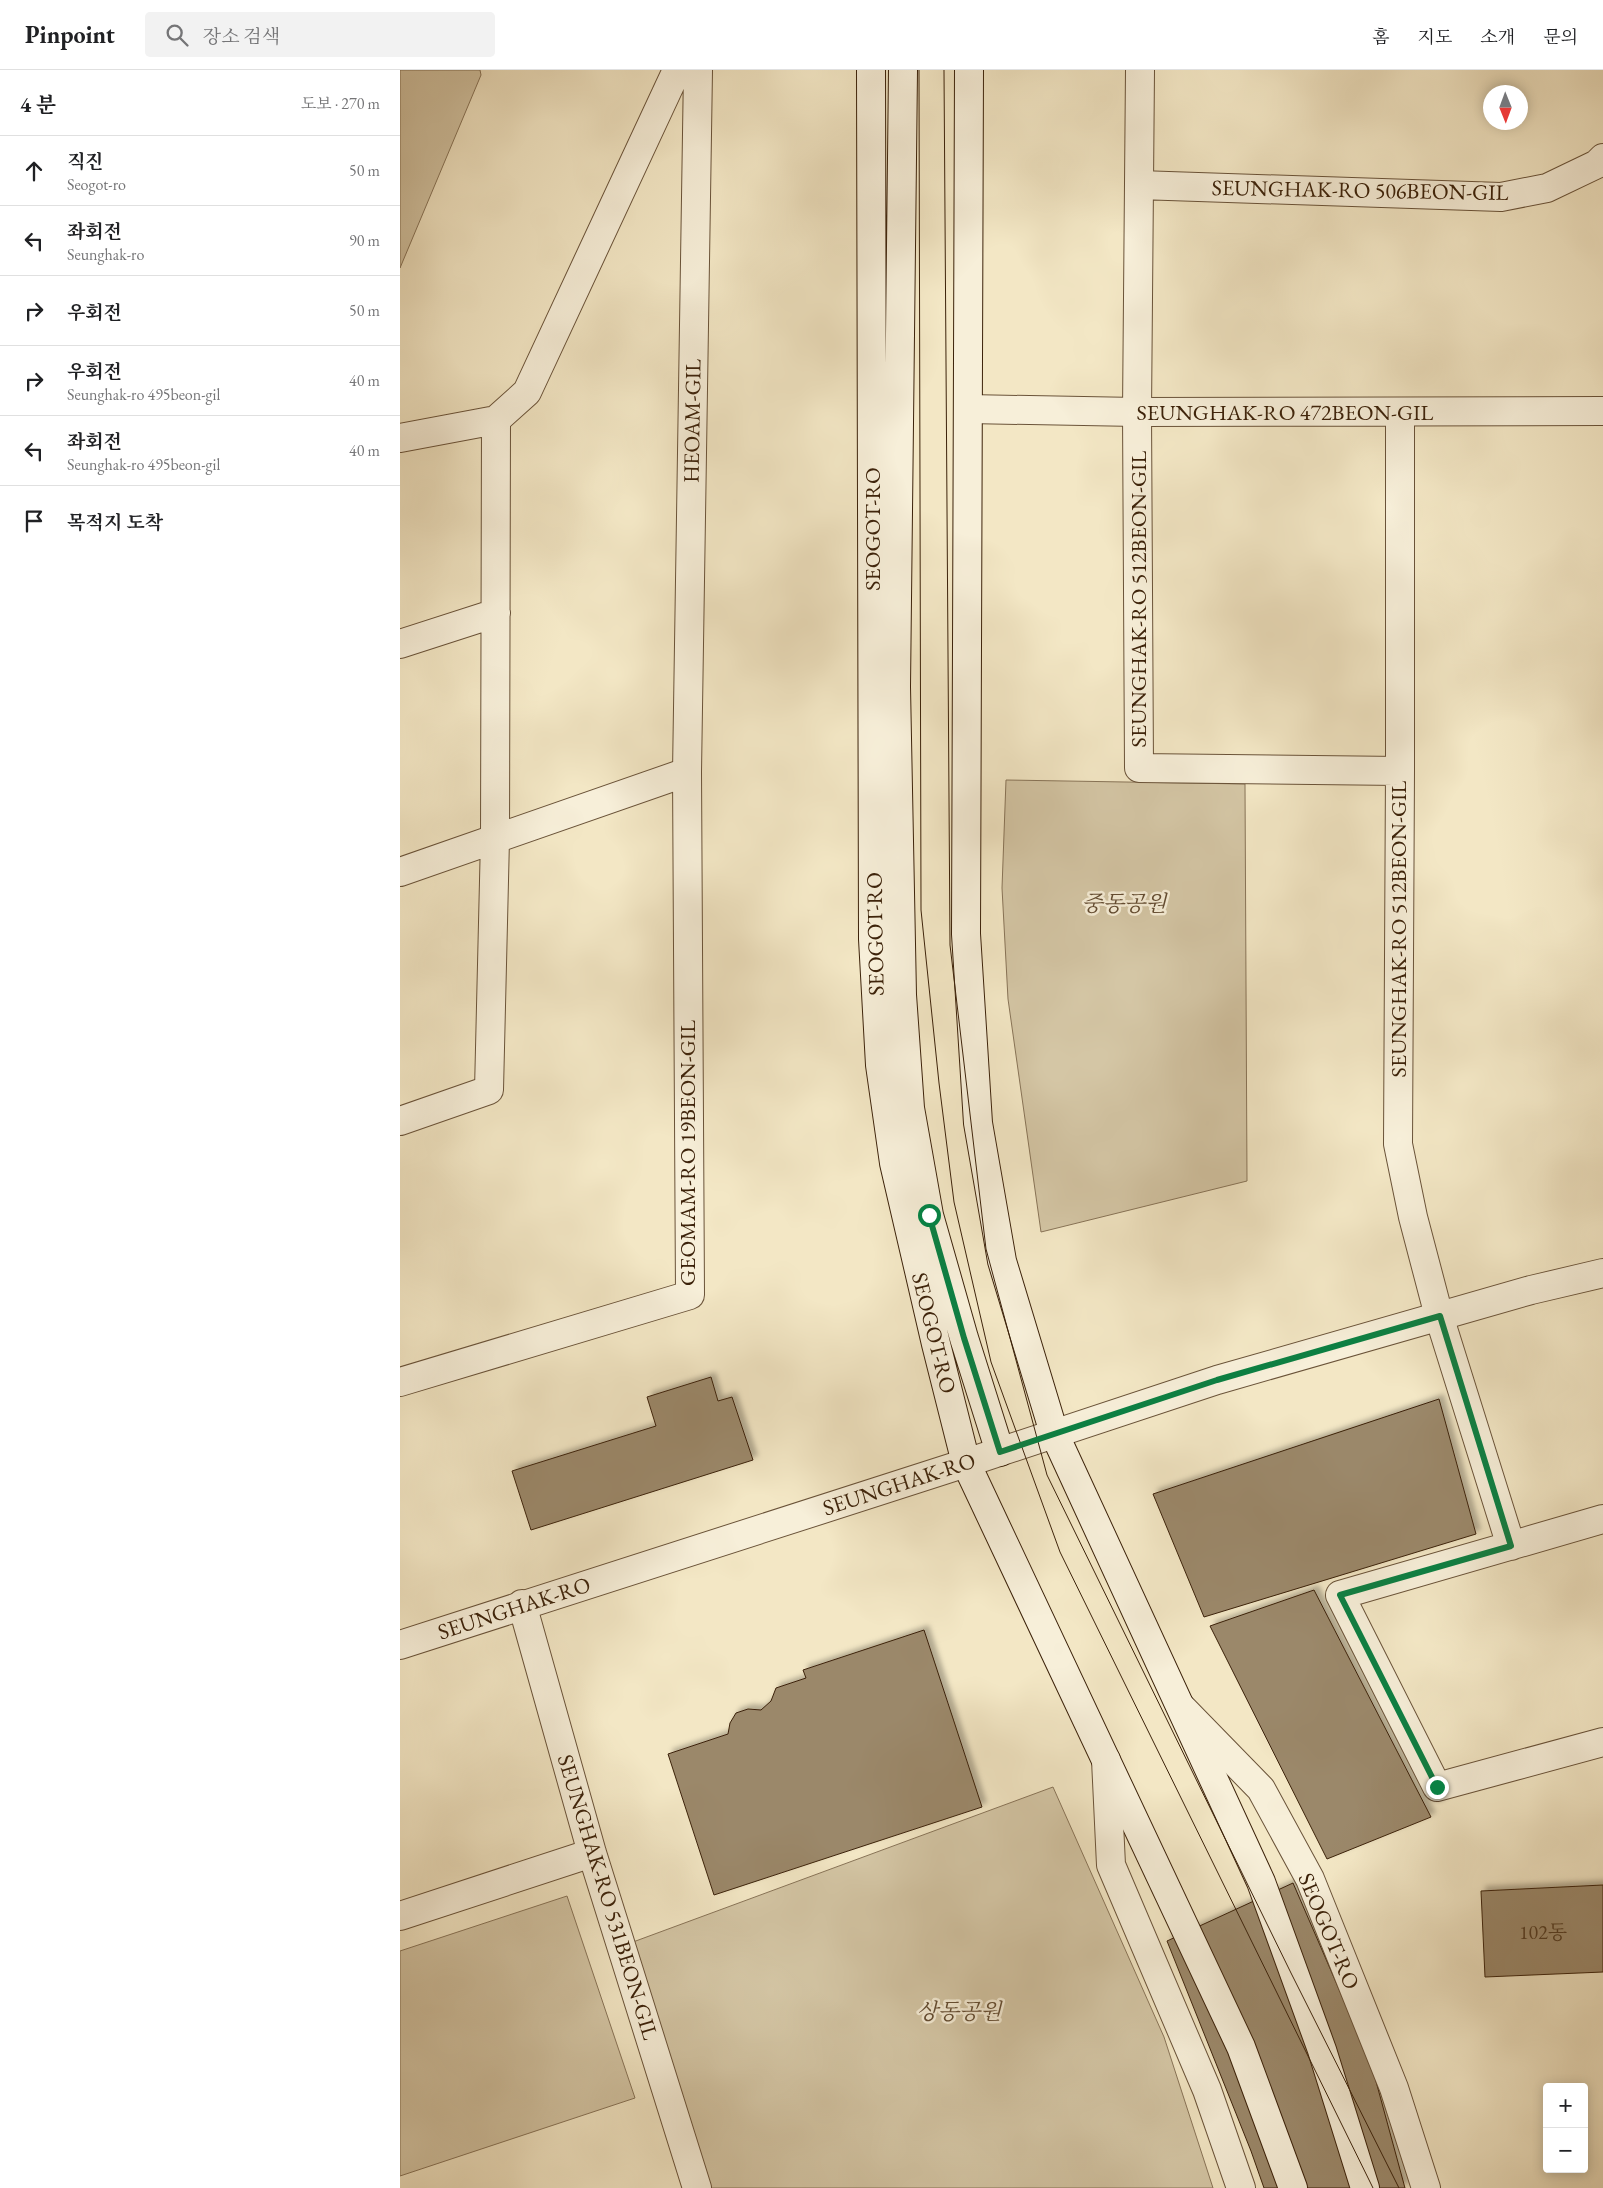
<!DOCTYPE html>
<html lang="ko">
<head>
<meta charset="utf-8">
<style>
  body { margin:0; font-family:"EB Garamond","Noto Serif KR",serif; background:#f2f2f2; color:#202124 }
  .controls { position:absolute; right:15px; bottom:15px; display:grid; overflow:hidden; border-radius:5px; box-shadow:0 2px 12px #0003 }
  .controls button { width:45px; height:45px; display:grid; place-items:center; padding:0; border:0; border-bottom:1px solid #e0e0e0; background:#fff; color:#202124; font:25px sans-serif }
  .compass { position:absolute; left:1083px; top:15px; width:45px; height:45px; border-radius:50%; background:#fff; box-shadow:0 2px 12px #0003; rotate:179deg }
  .stop { position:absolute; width:15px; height:15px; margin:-11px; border:4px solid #0b8043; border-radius:50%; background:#fff }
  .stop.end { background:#0b8043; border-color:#fff; box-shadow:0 1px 5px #0008 }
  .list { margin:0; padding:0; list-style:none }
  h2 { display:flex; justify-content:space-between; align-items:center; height:65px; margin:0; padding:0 20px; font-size:21px }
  h2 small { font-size:16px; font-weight:400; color:#757577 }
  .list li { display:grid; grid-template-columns:32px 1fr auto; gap:15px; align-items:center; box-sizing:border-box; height:70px; padding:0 20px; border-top:1px solid #e0e0e0 }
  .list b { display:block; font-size:19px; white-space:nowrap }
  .list p { margin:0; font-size:16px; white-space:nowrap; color:#757577 }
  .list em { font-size:16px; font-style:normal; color:#757577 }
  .icon { flex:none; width:28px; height:28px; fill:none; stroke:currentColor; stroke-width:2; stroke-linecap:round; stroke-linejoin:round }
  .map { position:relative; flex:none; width:1203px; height:2118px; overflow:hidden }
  header { display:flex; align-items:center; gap:30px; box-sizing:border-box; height:70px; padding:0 25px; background:#fff; border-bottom:1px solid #e0e0e0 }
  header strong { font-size:24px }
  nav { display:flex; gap:28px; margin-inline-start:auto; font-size:18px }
  .search { width:350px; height:45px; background:#f2f2f2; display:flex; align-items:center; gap:12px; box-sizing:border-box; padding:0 18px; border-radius:5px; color:#757577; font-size:19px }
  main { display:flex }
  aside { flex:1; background:#fff }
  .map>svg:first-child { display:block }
  .green { fill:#d4c6a5; stroke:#887458 }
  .building { fill:#9b886b; stroke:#3c220a; filter:url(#shadow) }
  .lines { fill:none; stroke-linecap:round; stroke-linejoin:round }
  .minor-casing { stroke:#6a5339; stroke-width:30 }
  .tertiary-casing { stroke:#6a5339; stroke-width:30 }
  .secondary-casing { stroke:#3c220a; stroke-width:30 }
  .minor { stroke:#f7efd9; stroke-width:28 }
  .tertiary { stroke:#f7efd9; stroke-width:28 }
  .secondary { stroke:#f7efd9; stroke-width:28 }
  .tram { stroke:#3c220a; stroke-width:1 }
  .route { stroke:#0b8043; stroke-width:6 }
  .labels { text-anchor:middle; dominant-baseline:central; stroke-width:5; stroke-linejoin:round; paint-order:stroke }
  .number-label { font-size:20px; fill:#543c22 }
  .street-label { font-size:22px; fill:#3c220a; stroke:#f7efd9 }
  .park-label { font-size:22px; font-style:italic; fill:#624b31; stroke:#f7efd9 }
</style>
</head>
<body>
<header>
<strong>Pinpoint</strong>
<div class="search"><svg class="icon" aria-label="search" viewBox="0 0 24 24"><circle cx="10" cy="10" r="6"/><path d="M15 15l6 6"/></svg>장소 검색</div>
<nav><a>홈</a><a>지도</a><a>소개</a><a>문의</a></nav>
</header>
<main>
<aside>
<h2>4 분<small>도보 · 270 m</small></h2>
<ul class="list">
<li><svg class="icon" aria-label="ahead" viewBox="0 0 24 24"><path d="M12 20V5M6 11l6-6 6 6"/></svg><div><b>직진</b><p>Seogot-ro</p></div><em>50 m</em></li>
<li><svg class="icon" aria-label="left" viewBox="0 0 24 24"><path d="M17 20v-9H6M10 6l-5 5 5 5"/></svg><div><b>좌회전</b><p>Seunghak-ro</p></div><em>90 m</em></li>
<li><svg class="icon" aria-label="right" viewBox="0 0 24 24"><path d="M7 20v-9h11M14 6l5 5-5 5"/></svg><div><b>우회전</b></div><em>50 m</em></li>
<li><svg class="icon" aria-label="right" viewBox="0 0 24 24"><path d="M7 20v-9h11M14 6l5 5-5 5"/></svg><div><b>우회전</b><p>Seunghak-ro 495beon-gil</p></div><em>40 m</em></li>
<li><svg class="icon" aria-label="left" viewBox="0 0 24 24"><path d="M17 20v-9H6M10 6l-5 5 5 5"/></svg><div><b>좌회전</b><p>Seunghak-ro 495beon-gil</p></div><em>40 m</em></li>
<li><svg class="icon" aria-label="arrive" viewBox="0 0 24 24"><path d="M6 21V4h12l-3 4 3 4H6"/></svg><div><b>목적지 도착</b></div></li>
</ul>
</aside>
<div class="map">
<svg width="1203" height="2118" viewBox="0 0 1203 2118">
  <defs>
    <filter id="shadow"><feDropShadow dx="4.5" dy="-4.5" stdDeviation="2.5" flood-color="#0004"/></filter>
  </defs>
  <rect width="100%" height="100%" fill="#f3e7c5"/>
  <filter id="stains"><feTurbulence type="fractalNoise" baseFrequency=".004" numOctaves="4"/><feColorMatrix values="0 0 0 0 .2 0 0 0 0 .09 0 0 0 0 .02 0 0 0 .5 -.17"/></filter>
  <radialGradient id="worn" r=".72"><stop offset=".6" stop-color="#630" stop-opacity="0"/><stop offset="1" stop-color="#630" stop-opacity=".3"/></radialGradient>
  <path class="green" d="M 0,0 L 80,0 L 81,5 L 0,198 Z
    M 606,710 L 845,714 L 847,1111 L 641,1162 L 608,929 L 602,818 Z
    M 653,1717 L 764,1967 L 813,2118 L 310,2118 L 233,1872 Z
    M 167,1826 L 235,2028 L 0,2106 L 0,1881 Z"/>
  <path class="building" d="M 311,1307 L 318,1331 L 332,1327 L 353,1390 L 131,1460 L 112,1401 L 256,1356 L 247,1327 Z
    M 1039,1329 L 1076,1464 L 804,1547 L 753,1424 Z
    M 914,1520 L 1031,1747 L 927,1789 L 810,1556 Z
    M 524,1560 L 582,1737 L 314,1825 L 268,1684 L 328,1664 L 330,1653 L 336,1643 L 348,1639 L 361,1640 L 371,1631 L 376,1618 L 406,1608 L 403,1600 Z
    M 893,1813 L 971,1993 L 1005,2118 L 864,2118 L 851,2081 L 767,1871 Z
    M 1203,1815 L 1203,1902 L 1085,1907 L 1081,1821 Z"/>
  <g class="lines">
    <g class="minor-casing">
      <path id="minor" d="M 740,0 L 737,342 L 739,698 L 1000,701 L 998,1074 L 1013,1147 L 1039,1246 L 1111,1476
        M 739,115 L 1101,127 L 1147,118 L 1197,94 L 1203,88
        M 568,339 L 737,342 L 1203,341
        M 1000,342 L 1000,701
        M 0,368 L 96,350 L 127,322 L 277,0
        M 0,574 L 96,543
        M 0,802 L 287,702
        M 0,1051 L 89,1020 L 95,769 L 96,350
        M 0,1312 L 290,1225 L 287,702 L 298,0
        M 1203,1449 L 940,1525 L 1037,1717 L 1203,1672
        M 122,1534 L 192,1783 L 297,2118
        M 0,1846 L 192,1783"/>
    </g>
    <g class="tertiary-casing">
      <path id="tertiary" d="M 0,1575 L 566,1393 L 817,1310 L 1131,1220 L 1203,1203
        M 782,1638 L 861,1719 L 910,1809 L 994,2018 L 1026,2118
        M 706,1690 L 711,1795 L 807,2020 L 841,2118"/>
    </g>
    <g class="secondary-casing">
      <path id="secondary" d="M 471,0 L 473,869 L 480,995 L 494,1093 L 536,1274 L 566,1393 L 841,1977 L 893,2118
        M 503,0 L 496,617 L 502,925 L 510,1038 L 529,1145 L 564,1268 L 600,1382
        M 569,0 L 566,864 L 578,1053 L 602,1191 L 654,1363 L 861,1812 L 922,1980 L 965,2118"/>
    </g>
    <use href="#minor" class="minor"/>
    <use href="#tertiary" class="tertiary"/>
    <use href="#secondary" class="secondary"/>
    <path class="tram" d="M 519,0 L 521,840 L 539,1013 L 554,1132 L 591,1292 L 660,1482 L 973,2118
      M 544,0 L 550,875 L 586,1179 L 647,1405 L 891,1903 L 999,2118"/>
  </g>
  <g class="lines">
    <path class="route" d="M 529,1145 L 564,1268 L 600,1382 L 817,1310 L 1040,1246 L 1111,1476 L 940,1525 L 1037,1717"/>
  </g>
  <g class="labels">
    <g class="number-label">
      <text x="1143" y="1862">102동</text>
    </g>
    <g class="street-label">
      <text transform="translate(960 120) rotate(1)">SEUNGHAK-RO 506BEON-GIL</text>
      <text x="885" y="342">SEUNGHAK-RO 472BEON-GIL</text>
      <text transform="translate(292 351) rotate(-89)">HEOAM-GIL</text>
      <text transform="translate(472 459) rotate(-90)">SEOGOT-RO</text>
      <text transform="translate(738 529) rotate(-90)">SEUNGHAK-RO 512BEON-GIL</text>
      <text transform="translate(998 859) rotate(-90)">SEUNGHAK-RO 512BEON-GIL</text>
      <text transform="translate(475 864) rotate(-91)">SEOGOT-RO</text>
      <text transform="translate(287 1083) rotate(-90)">GEOMAM-RO 19BEON-GIL</text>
      <text transform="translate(534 1263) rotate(76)">SEOGOT-RO</text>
      <text transform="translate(499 1414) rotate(-18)">SEUNGHAK-RO</text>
      <text transform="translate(114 1538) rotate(-18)">SEUNGHAK-RO</text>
      <text transform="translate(208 1827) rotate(73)">SEUNGHAK-RO 531BEON-GIL</text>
      <text transform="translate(929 1861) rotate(67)">SEOGOT-RO</text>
    </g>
    <g class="park-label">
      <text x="724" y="833">중동공원</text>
      <text x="559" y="1941">상동공원</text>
    </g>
  </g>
  <rect width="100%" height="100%" filter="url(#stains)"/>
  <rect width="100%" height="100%" fill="url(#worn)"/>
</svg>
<div class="controls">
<button>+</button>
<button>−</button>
</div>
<svg class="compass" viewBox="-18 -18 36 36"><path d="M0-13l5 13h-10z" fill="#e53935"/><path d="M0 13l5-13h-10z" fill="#757577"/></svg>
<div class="stop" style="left:529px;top:1145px"></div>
<div class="stop end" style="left:1037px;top:1717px"></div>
</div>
</main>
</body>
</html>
